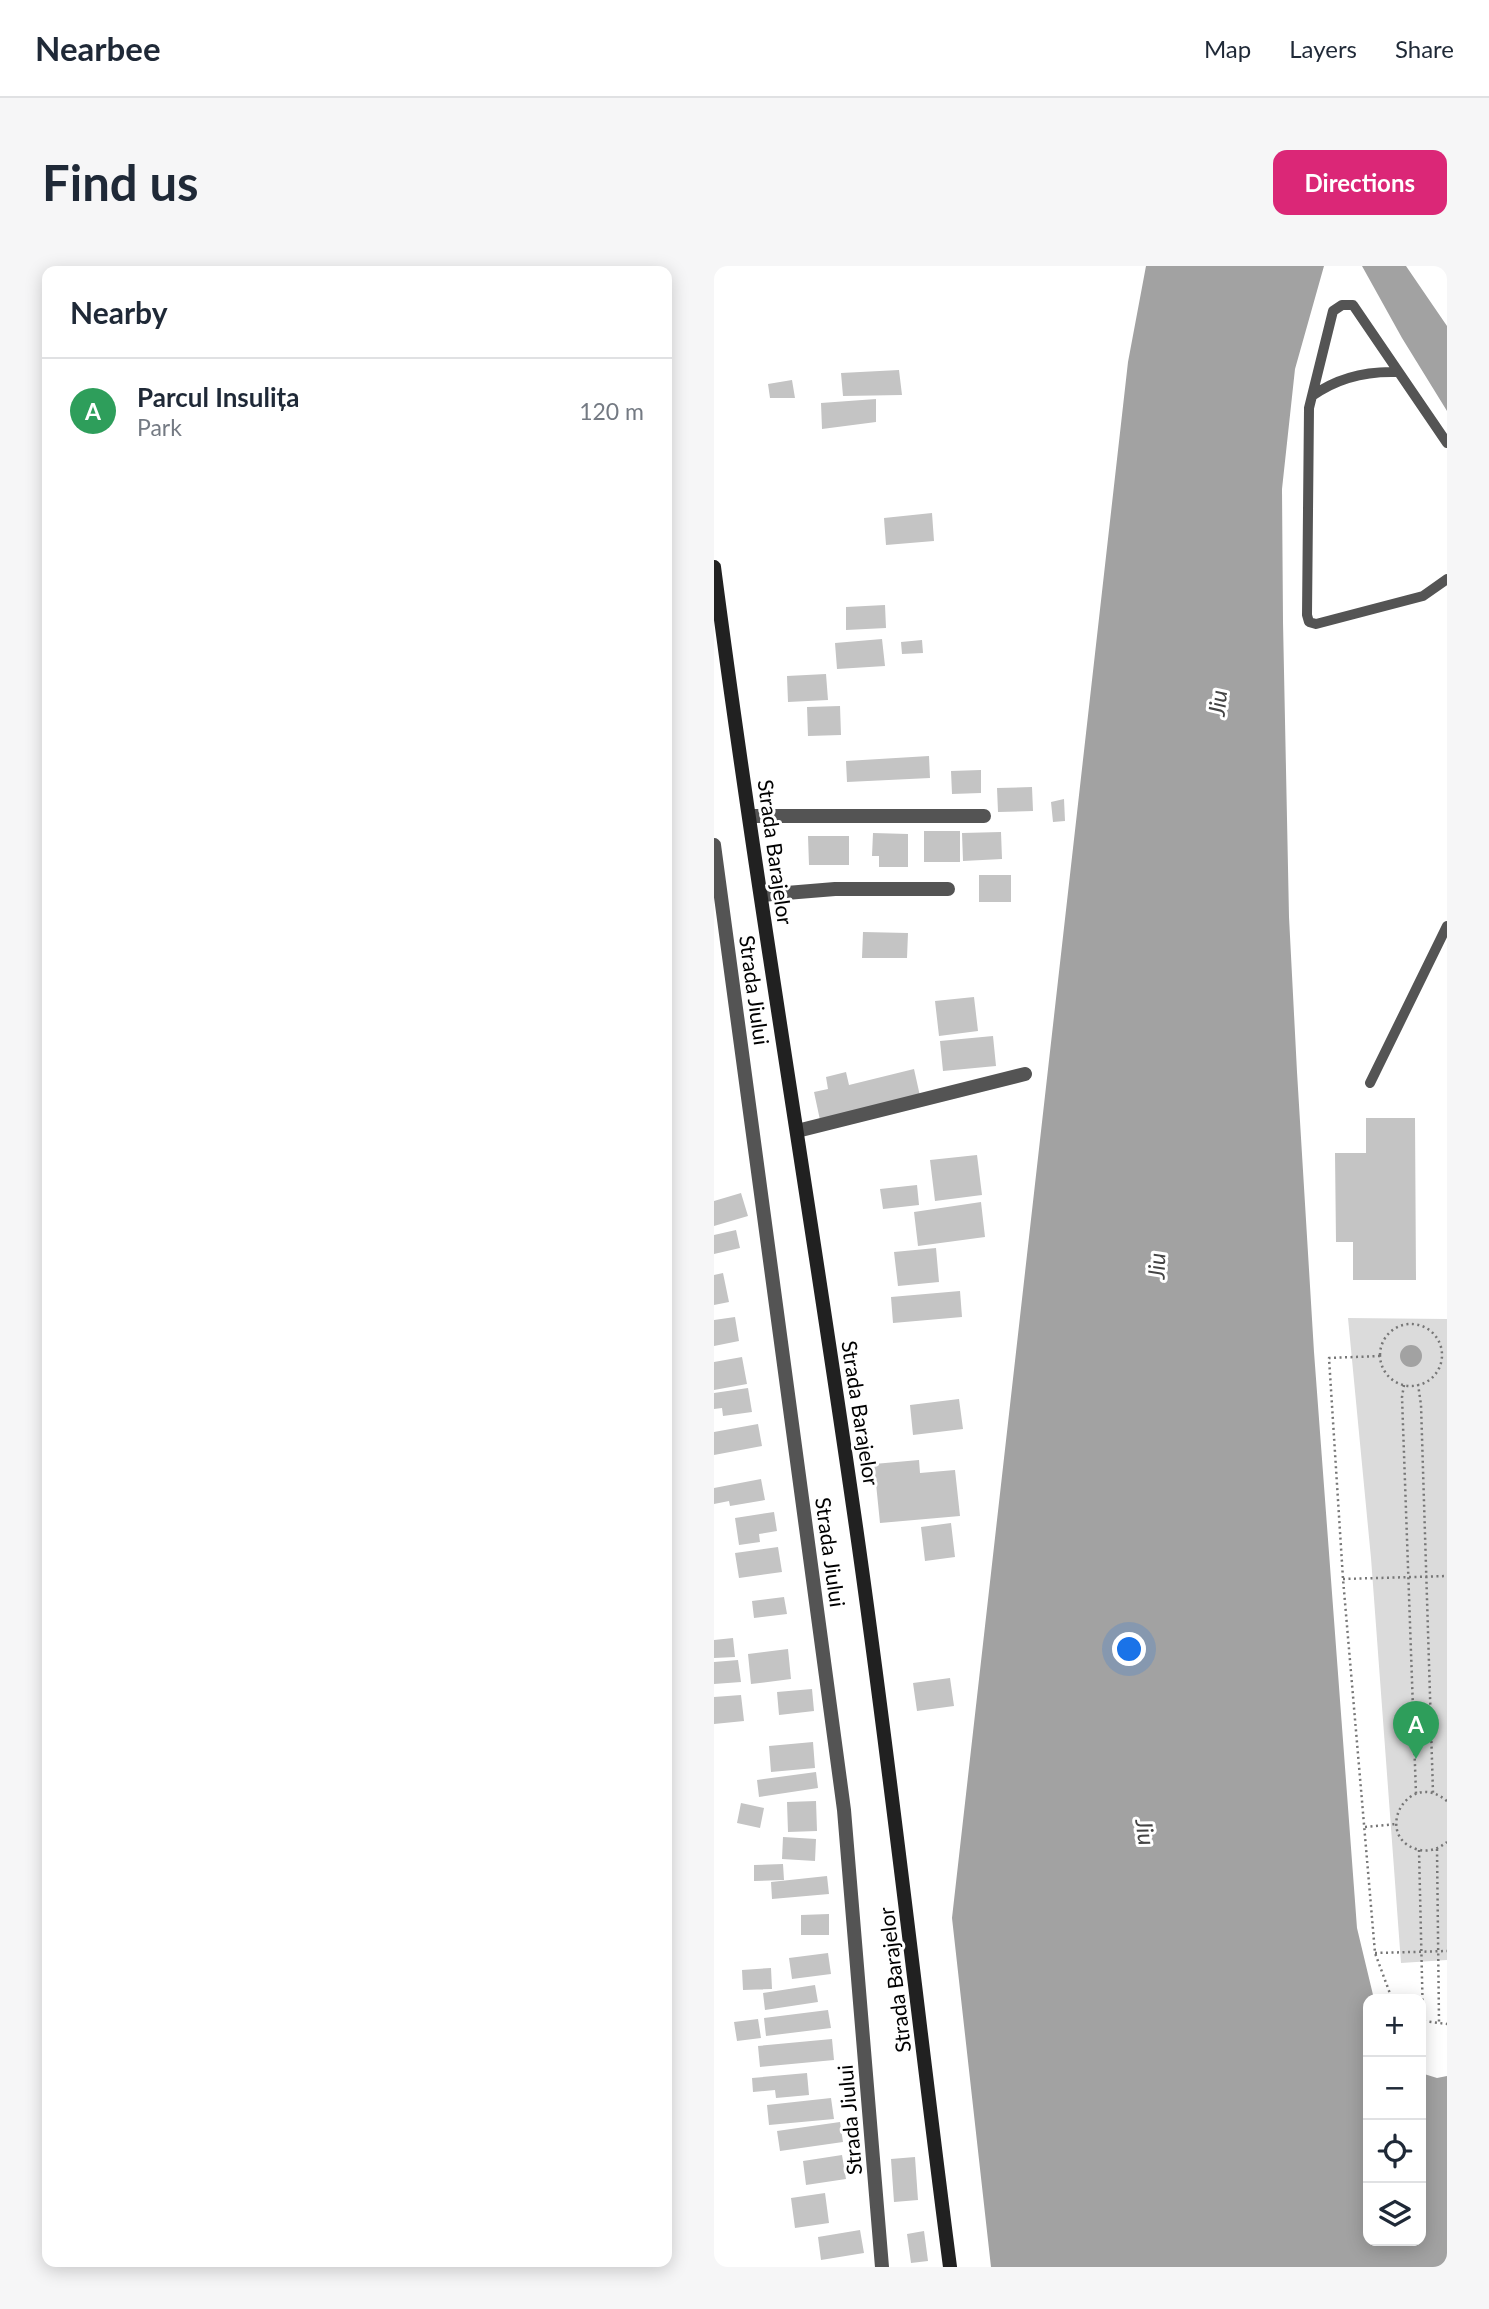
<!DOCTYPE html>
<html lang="en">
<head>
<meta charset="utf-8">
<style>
  body { margin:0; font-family:Lato,sans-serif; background:#f6f6f7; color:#1f2937 }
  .controls { position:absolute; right:21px; bottom:21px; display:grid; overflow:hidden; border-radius:14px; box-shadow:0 4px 18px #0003 }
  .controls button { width:63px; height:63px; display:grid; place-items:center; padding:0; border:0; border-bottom:2px solid #e0e1e3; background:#fff; color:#1f2937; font:35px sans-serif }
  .you { position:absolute; left:416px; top:1384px; width:24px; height:24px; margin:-18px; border:5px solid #fff; border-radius:50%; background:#1a73e8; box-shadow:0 0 0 10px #1a73e833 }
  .badge { display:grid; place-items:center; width:46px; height:46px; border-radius:50%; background:#db2777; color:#fff; font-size:23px; font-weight:700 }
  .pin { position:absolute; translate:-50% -58px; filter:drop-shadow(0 2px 4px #0008) }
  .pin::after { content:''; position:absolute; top:37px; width:24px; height:21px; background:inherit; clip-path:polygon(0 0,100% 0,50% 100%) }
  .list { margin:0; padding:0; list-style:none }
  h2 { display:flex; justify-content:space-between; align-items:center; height:91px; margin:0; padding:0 28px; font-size:30px }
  h2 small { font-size:23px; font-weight:400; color:#747a83 }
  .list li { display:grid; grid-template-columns:46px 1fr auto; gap:21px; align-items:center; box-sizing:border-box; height:105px; padding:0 28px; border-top:2px solid #e0e1e3 }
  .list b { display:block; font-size:26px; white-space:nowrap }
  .list p { margin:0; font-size:23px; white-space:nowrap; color:#747a83 }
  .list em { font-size:23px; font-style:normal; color:#747a83 }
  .icon { flex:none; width:38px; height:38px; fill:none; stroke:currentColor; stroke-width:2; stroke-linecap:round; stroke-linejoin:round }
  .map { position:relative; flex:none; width:733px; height:2001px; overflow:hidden; border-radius:14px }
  header { display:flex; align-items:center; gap:42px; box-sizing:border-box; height:98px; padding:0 35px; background:#fff; border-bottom:2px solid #e0e1e3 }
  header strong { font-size:33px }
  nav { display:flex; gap:38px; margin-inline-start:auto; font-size:24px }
  .intro { display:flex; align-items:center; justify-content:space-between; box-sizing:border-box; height:168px; padding:0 42px }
  h1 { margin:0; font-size:49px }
  .button { padding:18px 32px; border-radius:14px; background:#db2777; color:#fff; font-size:24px; font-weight:700 }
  main { display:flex; gap:42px; padding:0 42px }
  aside { flex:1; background:#fff; border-radius:14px; box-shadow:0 4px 18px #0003 }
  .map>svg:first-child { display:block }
  .green { fill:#dbdbdb }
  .water { fill:#a2a2a2 }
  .building { fill:#c4c4c4 }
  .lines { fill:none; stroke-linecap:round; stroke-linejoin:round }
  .path { stroke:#767676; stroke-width:2.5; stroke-dasharray:2 3.5; stroke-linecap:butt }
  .service { stroke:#545454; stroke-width:10 }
  .minor { stroke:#545454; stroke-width:14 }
  .secondary { stroke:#212121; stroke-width:14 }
  .labels { text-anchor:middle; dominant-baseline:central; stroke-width:6; stroke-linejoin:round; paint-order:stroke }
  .street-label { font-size:21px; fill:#000; stroke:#fff }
  .water-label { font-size:23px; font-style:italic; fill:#434343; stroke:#fff }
</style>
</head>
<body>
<header>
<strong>Nearbee</strong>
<nav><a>Map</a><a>Layers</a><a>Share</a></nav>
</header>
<div class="intro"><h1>Find us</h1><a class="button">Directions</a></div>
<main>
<aside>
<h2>Nearby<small></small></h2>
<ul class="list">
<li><span class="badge" style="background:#2e9e5b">A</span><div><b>Parcul Insulița</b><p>Park</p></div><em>120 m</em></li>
</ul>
</aside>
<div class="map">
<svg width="733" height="2001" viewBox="0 0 733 2001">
  <rect width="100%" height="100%" fill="#fff"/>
  <path class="green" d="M 634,1052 L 733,1053 L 733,1694 L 687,1697 L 657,1292 Z"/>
  <path class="water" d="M 432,0 L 610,0 L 581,103 L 568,223 L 569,356 L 575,651 L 583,806 L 600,1086 L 643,1662 L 660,1733 L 654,1733 L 654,1975 L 707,1975 L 707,1807 L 723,1812 L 733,1810 L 733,2001 L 277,2001 L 238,1652 L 414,96 Z
    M 648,0 L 692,0 L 733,60 L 733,145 L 688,72 Z
    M686 1090a11 11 0 1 1 22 0a11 11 0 1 1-22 0Z"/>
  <path class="building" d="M 185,104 L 188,129 L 129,130 L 127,107 Z
    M 78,114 L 81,132 L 56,132 L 54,118 Z
    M 162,133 L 162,156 L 108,163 L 107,137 Z
    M 218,247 L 220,275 L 172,279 L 170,252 Z
    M 171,339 L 172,362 L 132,364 L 132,341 Z
    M 168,373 L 171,400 L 123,403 L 121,377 Z
    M 208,374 L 209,387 L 188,388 L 187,376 Z
    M 112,408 L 114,434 L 74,436 L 73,410 Z
    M 126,440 L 127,469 L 94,470 L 93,441 Z
    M 215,490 L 216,512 L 133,516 L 132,495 Z
    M 267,504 L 267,527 L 238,528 L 237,505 Z
    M 318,521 L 319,545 L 284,546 L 283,522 Z
    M 350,533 L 351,555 L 339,556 L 337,536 Z
    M 210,565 L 246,565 L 246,596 L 210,596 Z
    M 287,566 L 288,593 L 249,595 L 248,567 Z
    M 159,567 L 194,568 L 194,601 L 165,601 L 165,590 L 158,590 Z
    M 94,570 L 135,570 L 135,599 L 95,599 Z
    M 265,609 L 297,609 L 297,636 L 265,636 Z
    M 149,666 L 194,667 L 193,692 L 148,692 Z
    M 260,731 L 264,765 L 225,770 L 221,735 Z
    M 279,770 L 282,800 L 229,805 L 226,775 Z
    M 200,803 L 206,830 L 106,854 L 100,826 L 114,823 L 112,811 L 132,806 L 135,819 Z
    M 652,852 L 701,852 L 702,1014 L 639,1014 L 639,976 L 622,976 L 621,887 L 652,887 Z
    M 263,889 L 268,929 L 221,935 L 216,894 Z
    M 203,919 L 205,939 L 169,943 L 166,923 Z
    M 27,927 L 34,950 L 0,960 L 0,935 Z
    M 267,936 L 271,971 L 204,980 L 200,946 Z
    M 22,964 L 26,982 L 0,988 L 0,969 Z
    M 222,982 L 225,1016 L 184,1020 L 180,986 Z
    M 9,1007 L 15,1036 L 0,1039 L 0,1009 Z
    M 246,1025 L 248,1051 L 179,1057 L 177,1031 Z
    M 21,1051 L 25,1075 L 0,1080 L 0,1054 Z
    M 28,1091 L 33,1118 L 0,1124 L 0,1096 Z
    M 34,1122 L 38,1146 L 9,1150 L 8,1142 L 0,1143 L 0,1127 Z
    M 245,1133 L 249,1163 L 199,1169 L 196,1139 Z
    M 44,1158 L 48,1180 L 0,1189 L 0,1166 Z
    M 205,1194 L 206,1207 L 241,1204 L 246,1250 L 166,1257 L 160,1198 Z
    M 47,1213 L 51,1234 L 16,1240 L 15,1235 L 0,1238 L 0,1222 Z
    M 60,1246 L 63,1265 L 45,1268 L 46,1276 L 25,1279 L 21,1252 Z
    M 237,1257 L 241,1291 L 211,1295 L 207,1261 Z
    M 64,1281 L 68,1306 L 25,1312 L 21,1287 Z
    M 70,1331 L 73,1348 L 40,1352 L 38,1335 Z
    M 19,1372 L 21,1391 L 0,1392 L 0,1374 Z
    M 74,1383 L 77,1413 L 37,1418 L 34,1388 Z
    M 24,1394 L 27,1416 L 0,1418 L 0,1396 Z
    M 236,1412 L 240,1440 L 203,1445 L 199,1417 Z
    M 98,1423 L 100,1445 L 65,1449 L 63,1426 Z
    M 27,1429 L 30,1455 L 0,1458 L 0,1431 Z
    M 99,1476 L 101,1502 L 57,1506 L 55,1480 Z
    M 102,1506 L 104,1522 L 45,1531 L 43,1514 Z
    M 102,1535 L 103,1565 L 74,1566 L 73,1536 Z
    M 27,1537 L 50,1542 L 46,1562 L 23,1557 Z
    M 69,1571 L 102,1573 L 101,1595 L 68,1593 Z
    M 69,1598 L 70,1614 L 40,1615 L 40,1599 Z
    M 113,1610 L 115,1628 L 58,1633 L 57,1616 Z
    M 115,1648 L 115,1669 L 87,1669 L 87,1649 Z
    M 114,1687 L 117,1708 L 78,1713 L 75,1692 Z
    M 57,1702 L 58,1723 L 29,1724 L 28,1704 Z
    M 101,1719 L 104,1736 L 51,1744 L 49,1727 Z
    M 114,1744 L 117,1762 L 52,1770 L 50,1752 Z
    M 44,1753 L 47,1772 L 23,1775 L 20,1756 Z
    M 118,1773 L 120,1794 L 46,1801 L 44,1780 Z
    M 93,1807 L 95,1829 L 62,1832 L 61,1824 L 39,1826 L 38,1812 Z
    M 117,1832 L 120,1853 L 55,1859 L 53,1839 Z
    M 126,1856 L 129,1876 L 66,1885 L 63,1865 Z
    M 128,1889 L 132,1913 L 92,1919 L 89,1895 Z
    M 201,1891 L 204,1934 L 180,1936 L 177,1893 Z
    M 111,1927 L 115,1957 L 81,1962 L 77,1932 Z
    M 146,1964 L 150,1987 L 107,1994 L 104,1971 Z
    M 210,1965 L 214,1995 L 197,1997 L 193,1968 Z"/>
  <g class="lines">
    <path class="path" d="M666 1089a31 31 0 1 1 62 0a31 31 0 1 1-62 0Z
      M 666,1090 L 615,1092 L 629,1313 L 661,1687 L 678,1733
      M 704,1118 L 707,1139 L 719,1527
      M 690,1119 L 688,1131 L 702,1528
      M 629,1313 L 733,1310
      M 733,1535 C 694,1502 659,1569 702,1583 C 714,1587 724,1583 733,1576
      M 651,1561 L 682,1558
      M 723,1583 L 725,1756
      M 705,1584 L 709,1755
      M 661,1687 L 733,1685
      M 710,1755 L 733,1758"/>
    <path class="service" d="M 598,130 C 623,112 652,105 683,106
      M 733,177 L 639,39 L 628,39 L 619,45 L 595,142 L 593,349 L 595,356 L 602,358 L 709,330 L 733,313
      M 656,817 L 733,660"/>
    <path class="minor" d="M 36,550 L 270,550
      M 0,579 L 130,1544 L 168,2001
      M 47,629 L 121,623 L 234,623
      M 83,865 L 311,808"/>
    <path class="secondary" d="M 0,301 C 41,615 94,927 139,1240 C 176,1493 203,1747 236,2001"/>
  </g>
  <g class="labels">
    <g class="street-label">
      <text transform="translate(62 586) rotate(82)">Strada Barajelor</text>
      <text transform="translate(41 724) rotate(82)">Strada Jiului</text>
      <text transform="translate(147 1147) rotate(81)">Strada Barajelor</text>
      <text transform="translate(117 1286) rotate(82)">Strada Jiului</text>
      <text transform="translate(180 1714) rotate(-97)">Strada Barajelor</text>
      <text transform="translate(135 1854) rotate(-95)">Strada Jiului</text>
    </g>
    <g class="water-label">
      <text transform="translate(503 437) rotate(-84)">Jiu</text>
      <text transform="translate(442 1000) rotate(-88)">Jiu</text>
      <text transform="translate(432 1566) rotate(82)">Jiu</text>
    </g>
  </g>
</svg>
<div class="controls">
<button>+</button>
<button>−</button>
<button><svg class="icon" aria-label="locate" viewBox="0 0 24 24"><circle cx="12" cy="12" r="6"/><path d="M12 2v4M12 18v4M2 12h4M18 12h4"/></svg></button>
<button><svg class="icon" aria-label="layers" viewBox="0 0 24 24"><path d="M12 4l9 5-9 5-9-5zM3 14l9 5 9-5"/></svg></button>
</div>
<div class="you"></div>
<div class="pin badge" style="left:702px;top:1493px;background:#2e9e5b">A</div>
</div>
</main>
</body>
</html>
